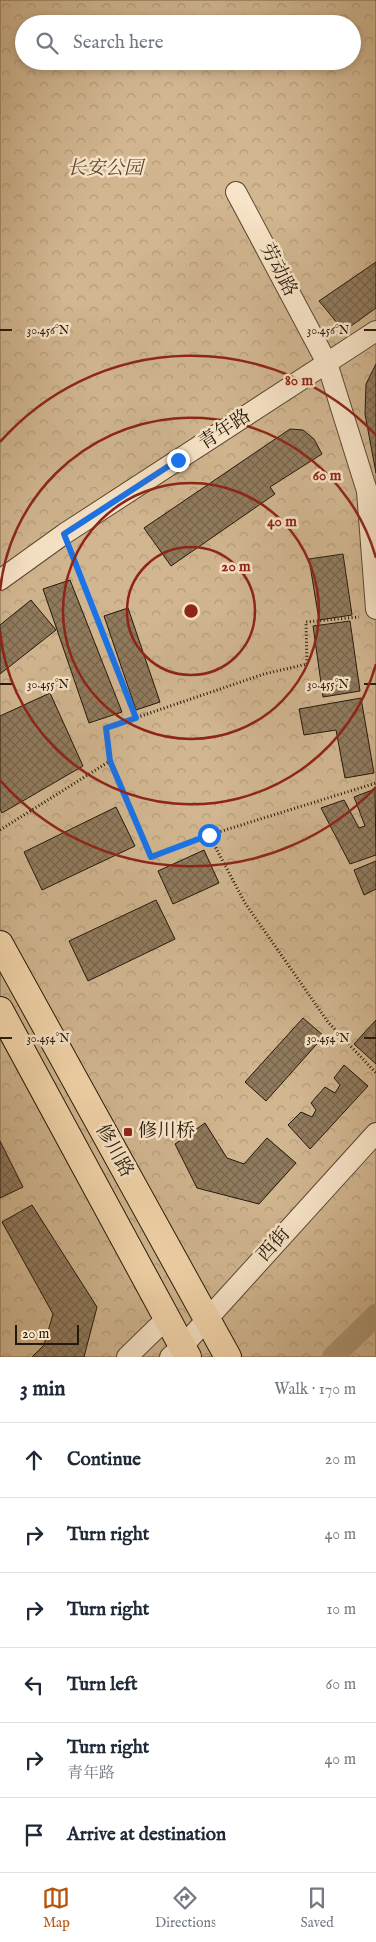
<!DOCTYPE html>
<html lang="en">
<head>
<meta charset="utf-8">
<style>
  body { margin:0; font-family:"IM FELL English","Noto Serif SC",serif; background:#f6f6f7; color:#1f2937 }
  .scale { position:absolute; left:15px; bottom:12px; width:64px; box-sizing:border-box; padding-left:5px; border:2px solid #25190a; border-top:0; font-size:14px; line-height:18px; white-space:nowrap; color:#25190a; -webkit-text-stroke:4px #f8e4c8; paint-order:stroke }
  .stop { position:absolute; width:15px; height:15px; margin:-11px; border:4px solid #1a73e8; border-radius:50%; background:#fff }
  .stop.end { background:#1a73e8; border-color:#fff; box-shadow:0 1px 5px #0008 }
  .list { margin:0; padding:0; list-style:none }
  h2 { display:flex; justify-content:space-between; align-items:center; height:65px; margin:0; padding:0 20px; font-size:21px }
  h2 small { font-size:16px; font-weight:400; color:#747a83 }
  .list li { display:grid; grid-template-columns:32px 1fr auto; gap:15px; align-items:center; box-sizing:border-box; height:75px; padding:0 20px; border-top:1px solid #e0e1e3 }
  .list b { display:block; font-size:19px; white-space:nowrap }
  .list p { margin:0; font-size:16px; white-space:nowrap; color:#747a83 }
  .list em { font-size:16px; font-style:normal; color:#747a83 }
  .icon { flex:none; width:28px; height:28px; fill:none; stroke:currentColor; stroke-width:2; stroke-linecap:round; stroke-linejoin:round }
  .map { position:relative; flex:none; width:376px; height:1357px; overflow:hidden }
  .search { position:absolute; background:#fff; box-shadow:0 2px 8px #0003; left:15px; right:15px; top:15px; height:55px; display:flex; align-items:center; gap:12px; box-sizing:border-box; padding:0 18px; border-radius:28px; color:#747a83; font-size:19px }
  .sheet { height:515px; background:#fff }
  nav { display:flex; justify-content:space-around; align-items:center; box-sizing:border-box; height:70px; border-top:1px solid #e0e1e3; background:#fff; font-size:14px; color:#747a83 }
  nav a { display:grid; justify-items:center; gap:2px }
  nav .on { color:#b45309 }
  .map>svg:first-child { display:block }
  .park { fill:url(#park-crowns); stroke:#7b684d; fill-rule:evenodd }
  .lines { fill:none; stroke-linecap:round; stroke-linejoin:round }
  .canal { stroke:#ae9674; stroke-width:22 }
  .building { fill:url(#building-cross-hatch); stroke:#25190a }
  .minor-casing { stroke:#594832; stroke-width:22 }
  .major-casing { stroke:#25190a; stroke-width:28 }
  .path { stroke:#25190a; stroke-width:3; stroke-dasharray:1 2.5; stroke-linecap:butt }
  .minor { stroke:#f8e4c8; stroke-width:20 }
  .major { stroke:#f4d6ab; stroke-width:26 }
  .route { stroke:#1a73e8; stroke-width:6 }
  .ticks { fill:none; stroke:#25190a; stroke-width:2 }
  .ring { fill:none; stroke:#8f2418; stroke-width:2.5 }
  .poi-dot { fill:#8f2418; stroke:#f8e4c8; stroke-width:2 }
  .labels { text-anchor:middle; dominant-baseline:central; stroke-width:5; stroke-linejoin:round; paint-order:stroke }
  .park-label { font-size:19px; font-style:italic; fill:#594832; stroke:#f8e4c8 }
  .street-label { font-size:19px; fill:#25190a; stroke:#f8e4c8 }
  .poi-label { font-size:19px; fill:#25190a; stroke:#f8e4c8; text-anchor:start }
  .ticks-label { font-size:12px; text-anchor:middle; fill:#25190a; stroke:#f8e4c8; stroke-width:5; stroke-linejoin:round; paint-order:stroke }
  .centre { fill:#8f2418; stroke:#f8e4c8; stroke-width:2.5 }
  .ring-label { font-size:15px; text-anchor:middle; font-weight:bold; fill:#8f2418; stroke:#f8e4c8; stroke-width:5; stroke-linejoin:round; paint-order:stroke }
</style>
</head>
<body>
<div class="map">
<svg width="376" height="1357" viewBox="0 0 376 1357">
  <defs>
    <pattern id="park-crowns" width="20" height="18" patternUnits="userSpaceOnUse" patternTransform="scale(1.25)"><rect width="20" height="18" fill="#d1b690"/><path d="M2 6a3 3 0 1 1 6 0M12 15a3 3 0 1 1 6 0" fill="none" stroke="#b39c7b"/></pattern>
    <pattern id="building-cross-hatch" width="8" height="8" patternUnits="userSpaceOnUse" patternTransform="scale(1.25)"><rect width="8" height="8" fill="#917b5e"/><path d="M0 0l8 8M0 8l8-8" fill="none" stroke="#76644c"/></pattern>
  </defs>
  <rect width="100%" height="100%" fill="#f4d6ab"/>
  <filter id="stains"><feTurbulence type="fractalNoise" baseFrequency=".004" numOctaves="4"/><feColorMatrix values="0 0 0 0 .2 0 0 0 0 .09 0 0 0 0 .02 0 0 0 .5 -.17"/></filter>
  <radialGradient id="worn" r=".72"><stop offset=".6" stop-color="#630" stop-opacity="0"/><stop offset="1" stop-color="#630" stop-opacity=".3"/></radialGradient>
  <path class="park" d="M 0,0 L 376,0 L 376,1357 L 0,1357 ZM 24,24 L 352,24 L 352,61 L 24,61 Z"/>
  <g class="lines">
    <path class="canal" d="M 333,1357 L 376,1315"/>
  </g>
  <path class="building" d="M 376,262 L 376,308 L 344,331 L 319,301 Z
    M 376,364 L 376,473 L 365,414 L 366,384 Z
    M 290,429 L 303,430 L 314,439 L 322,454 L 270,487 L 275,494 L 171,566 L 144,528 Z
    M 343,554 L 352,615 L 319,620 L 309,559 Z
    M 70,580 L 122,712 L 89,723 L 43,589 Z
    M 31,600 L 56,630 L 0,674 L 0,625 Z
    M 128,608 L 160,702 L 136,710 L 104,616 Z
    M 350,621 L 360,691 L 323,697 L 313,626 Z
    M 50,693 L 83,766 L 2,813 L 0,809 L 0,716 Z
    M 361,698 L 374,773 L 345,778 L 336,730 L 304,735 L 299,709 Z
    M 375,789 L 376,855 L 350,864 L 321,808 L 344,800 L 359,828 L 365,826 L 354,797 Z
    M 116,807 L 135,846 L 42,890 L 24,852 Z
    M 204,850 L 219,883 L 173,904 L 158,871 Z
    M 376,861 L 376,889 L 364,895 L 354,870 Z
    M 156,900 L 175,939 L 88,981 L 69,941 Z
    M 303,1018 L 324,1036 L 266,1101 L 245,1082 Z
    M 376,1020 L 376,1064 L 354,1044 Z
    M 344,1065 L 368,1086 L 310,1149 L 288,1125 L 301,1112 L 312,1117 L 316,1110 L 311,1103 L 325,1087 L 335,1093 L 340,1085 L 334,1078 Z
    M 205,1123 L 227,1158 L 244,1164 L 267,1138 L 296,1163 L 259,1204 L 197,1188 L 175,1144 Z
    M 0,1141 L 23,1187 L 0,1198 Z
    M 32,1205 L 97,1307 L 84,1357 L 32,1357 L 44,1345 L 53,1314 L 2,1222 Z"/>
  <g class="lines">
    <g class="minor-casing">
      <path id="minor" d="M 236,192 L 327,363 L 367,491 L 376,609
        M 0,580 L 64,534 L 376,331
        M 127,1357 L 166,1319
        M 170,1357 L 181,1348 L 376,1133"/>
    </g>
    <g class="major-casing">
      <path id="major" d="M 0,944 L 228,1357
        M 0,1010 L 188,1357"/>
    </g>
    <path class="path" d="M 72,553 L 136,718
      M 110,761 L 151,857 L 209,835 L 376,783
      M 0,830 L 110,761 L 106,728 L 264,674 L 307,664 L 306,622 L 359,617
      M 209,835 L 245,903 L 328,1022 L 376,1073"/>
    <use href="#minor" class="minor"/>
    <use href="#major" class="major"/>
  </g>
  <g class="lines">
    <path class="route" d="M 178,460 L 64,534 L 136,718 L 106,728 L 110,761 L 151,857 L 209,835"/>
  </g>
  <path class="ticks" d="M 0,330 L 12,330M 364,330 L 376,330M 0,684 L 12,684M 364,684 L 376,684M 0,1038 L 12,1038M 364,1038 L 376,1038"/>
  <g class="ring">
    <circle cx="191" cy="611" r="64"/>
    <circle cx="191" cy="611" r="128"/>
    <path d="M376 664A192 192 0 0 1 0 631M0 591A192 192 0 0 1 376 558"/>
    <path d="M376 787A255 255 0 0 1 0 780M0 442A255 255 0 0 1 376 435"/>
  </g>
  <rect class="poi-dot" x="123" y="1127" width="10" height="10" rx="2.5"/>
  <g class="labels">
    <g class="park-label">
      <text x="105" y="169">长安公园</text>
    </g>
    <g class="street-label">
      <text transform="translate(278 270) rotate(62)">劳动路</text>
      <text transform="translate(225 430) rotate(-33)">青年路</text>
      <text transform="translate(114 1151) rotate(61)">修川路</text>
      <text transform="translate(274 1245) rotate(-48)">西街</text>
    </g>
    <g class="poi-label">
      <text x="138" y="1132">修川桥</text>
    </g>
  </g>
  <g class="ticks-label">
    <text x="48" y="334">30.456°N</text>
    <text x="328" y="334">30.456°N</text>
    <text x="48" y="688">30.455°N</text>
    <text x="328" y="688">30.455°N</text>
    <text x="48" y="1042">30.454°N</text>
    <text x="328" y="1042">30.454°N</text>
  </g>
  <circle cx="191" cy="611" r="8" class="centre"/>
  <g class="ring-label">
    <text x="299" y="385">80 m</text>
    <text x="327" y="480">60 m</text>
    <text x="282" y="526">40 m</text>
    <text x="236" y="571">20 m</text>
  </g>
  <rect width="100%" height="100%" filter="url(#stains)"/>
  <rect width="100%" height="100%" fill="url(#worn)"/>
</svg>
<div class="scale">20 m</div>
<div class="stop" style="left:209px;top:835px"></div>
<div class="stop end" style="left:178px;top:460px"></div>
<div class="search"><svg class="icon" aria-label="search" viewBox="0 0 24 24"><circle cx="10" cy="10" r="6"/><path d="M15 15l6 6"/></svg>Search here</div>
</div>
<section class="sheet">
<h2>3 min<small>Walk · 170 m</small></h2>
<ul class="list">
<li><svg class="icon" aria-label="ahead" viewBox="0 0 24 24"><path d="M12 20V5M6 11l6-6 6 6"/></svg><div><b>Continue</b></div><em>20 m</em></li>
<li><svg class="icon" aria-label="right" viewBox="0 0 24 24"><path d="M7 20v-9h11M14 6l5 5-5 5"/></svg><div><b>Turn right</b></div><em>40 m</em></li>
<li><svg class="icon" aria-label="right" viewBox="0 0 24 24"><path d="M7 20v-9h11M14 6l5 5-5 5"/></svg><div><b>Turn right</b></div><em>10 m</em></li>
<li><svg class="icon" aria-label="left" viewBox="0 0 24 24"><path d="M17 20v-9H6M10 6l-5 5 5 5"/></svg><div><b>Turn left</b></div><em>60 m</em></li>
<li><svg class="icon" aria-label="right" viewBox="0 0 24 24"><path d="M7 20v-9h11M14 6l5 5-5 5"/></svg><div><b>Turn right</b><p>青年路</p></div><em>40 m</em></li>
<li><svg class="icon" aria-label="arrive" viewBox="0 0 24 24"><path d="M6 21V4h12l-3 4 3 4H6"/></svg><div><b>Arrive at destination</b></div></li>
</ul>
</section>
<nav>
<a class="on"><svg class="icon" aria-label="map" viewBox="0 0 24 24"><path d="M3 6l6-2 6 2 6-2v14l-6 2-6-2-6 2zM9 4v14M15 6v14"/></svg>Map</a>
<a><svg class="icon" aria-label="directions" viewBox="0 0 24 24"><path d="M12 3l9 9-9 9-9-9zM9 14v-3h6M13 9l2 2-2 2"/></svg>Directions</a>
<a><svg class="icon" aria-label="saved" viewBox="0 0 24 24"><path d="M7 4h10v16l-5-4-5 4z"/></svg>Saved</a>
</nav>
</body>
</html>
